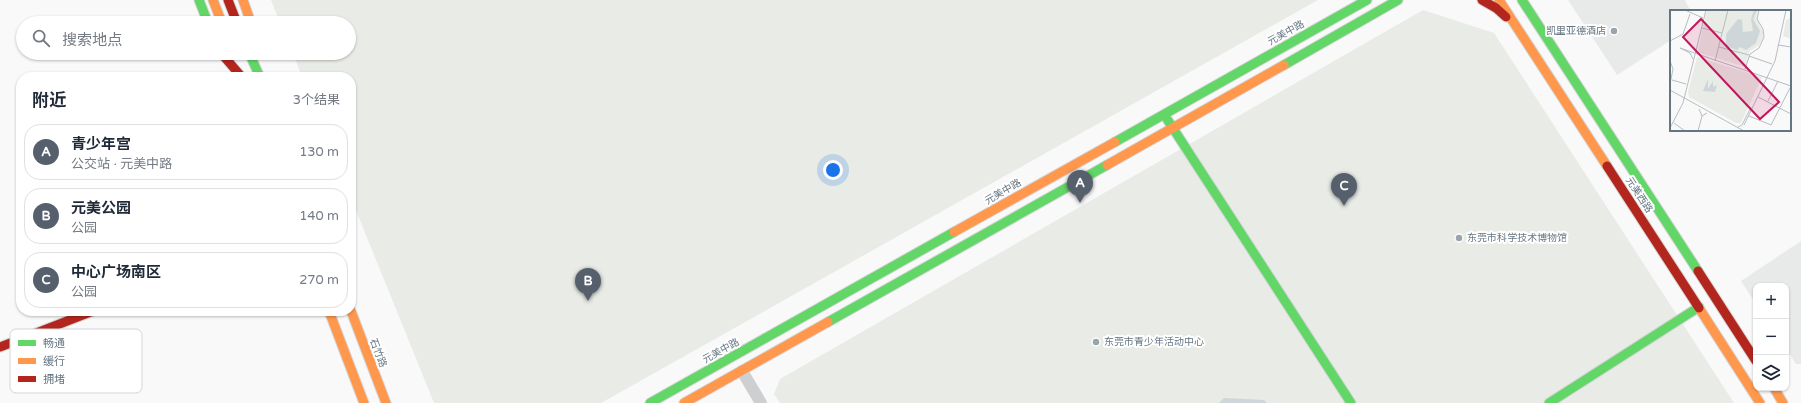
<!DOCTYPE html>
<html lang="zh">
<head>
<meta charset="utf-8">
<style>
  body { margin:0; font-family:"Varela Round","Noto Sans SC",sans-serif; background:#f2f2f3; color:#1f2937 }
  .controls { position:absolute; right:12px; bottom:12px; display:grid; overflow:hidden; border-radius:8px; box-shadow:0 1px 3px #0004 }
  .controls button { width:36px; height:36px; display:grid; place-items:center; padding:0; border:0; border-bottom:1px solid #e0e1e3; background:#fff; color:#1f2937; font:20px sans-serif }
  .you { position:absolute; left:833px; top:170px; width:14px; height:14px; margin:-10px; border:3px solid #fff; border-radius:50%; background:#1a73e8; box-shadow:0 0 0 6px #1a73e833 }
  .badge { display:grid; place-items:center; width:26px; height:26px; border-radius:50%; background:#56606c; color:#fff; font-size:13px; font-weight:700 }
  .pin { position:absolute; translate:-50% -33px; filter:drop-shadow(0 1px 2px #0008) }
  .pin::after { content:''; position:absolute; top:21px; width:14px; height:12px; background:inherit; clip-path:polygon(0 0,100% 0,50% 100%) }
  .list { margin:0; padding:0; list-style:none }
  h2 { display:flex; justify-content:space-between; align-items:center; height:52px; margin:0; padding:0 16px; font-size:17px }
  h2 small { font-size:13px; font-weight:400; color:#747a83 }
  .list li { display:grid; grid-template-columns:26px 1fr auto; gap:12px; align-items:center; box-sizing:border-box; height:56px; margin:0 8px 8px; padding:0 8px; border:1px solid #e0e1e3; border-radius:16px }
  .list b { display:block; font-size:15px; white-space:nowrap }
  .list p { margin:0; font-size:13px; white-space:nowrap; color:#747a83 }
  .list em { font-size:13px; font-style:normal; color:#747a83 }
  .icon { flex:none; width:22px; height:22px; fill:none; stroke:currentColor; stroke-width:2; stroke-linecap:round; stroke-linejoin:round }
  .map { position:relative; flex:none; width:1801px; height:403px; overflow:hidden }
  .search { position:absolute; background:#fff; box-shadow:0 1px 3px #0004; left:16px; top:16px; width:340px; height:44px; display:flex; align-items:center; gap:10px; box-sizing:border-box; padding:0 14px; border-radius:22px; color:#747a83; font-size:15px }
  .panel { position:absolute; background:#fff; box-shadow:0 1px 3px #0004; left:16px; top:72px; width:340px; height:244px; border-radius:16px }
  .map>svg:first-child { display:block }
  .built { fill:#e8e9e9 }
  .green { fill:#e8ebe6 }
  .water { fill:#ced6d9 }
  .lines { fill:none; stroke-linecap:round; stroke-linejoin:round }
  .fast-casing { stroke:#d5d6d7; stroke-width:11 }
  .slow-casing { stroke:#d5d6d7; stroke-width:11 }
  .jam-casing { stroke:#d5d6d7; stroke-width:11 }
  .street { stroke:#cecfd0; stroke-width:12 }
  .fast { stroke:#63d668; stroke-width:9 }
  .slow { stroke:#ff974d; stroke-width:9 }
  .jam { stroke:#b3261e; stroke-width:9 }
  .poi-dot { fill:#99a4ac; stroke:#fff; stroke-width:1.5 }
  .labels { text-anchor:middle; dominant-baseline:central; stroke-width:4; stroke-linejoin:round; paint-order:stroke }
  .poi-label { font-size:10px; fill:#657683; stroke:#fff; text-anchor:start }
  .street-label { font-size:10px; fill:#657683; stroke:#fff }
  .inset-road { fill:none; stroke:#b5bdc3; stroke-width:1 }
  .view { fill:#c2185b; fill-opacity:0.15; stroke:#c2185b; stroke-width:2 }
  .inset-edge { fill:none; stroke:#657683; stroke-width:2 }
  .key { fill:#fff; stroke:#d1d6da; stroke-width:1 }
  .key-label { font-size:11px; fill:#657683 }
</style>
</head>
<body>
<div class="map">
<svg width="1801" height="403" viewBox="0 0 1801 403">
  <rect width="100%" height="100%" fill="#f9f9f9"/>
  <path class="built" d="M 1568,0 L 1686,0 L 1685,1 L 1691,11 L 1671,11 L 1671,40 L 1617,75 Z
    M 1801,241 L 1801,364 L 1796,364 L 1786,348 L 1786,286 L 1756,286 L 1756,304 L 1741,281 Z"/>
  <path class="green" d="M 271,0 L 1318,0 L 601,403 L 434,403 L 351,198 L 351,77 L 302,77 L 293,53 L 349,53 L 349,23 L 280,23 Z
    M 1423,10 L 1494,33 L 1734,403 L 780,403 L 774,394 L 780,379 Z"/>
  <path class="water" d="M 1224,398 L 1264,400 L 1267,403 L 1219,403 Z"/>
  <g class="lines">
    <g class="fast-casing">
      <path id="fast" d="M 199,0 L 208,23
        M 1522,0 L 1698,271
        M 249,53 L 260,77
        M 1284,65 L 1398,0
        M 1167,119 L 1351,403
        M 1115,142 L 1367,0
        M 828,322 L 1107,165
        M 650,403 L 954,232
        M 1549,403 L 1699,307"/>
    </g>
    <g class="slow-casing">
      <path id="slow" d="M 213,0 L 222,23
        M 243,0 L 251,23
        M 1499,0 L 1607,166
        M 1107,165 L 1284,65
        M 954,232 L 1115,142
        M 1699,308 L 1760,403
        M 329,311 L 364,403
        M 351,311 L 386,403
        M 1774,388 L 1783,403
        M 684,403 L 828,322"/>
    </g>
    <g class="jam-casing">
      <path id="jam" d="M 228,0 L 237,23
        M 1482,0 L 1496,8 L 1506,17
        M 221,53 L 240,75
        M 1607,166 L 1699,308
        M 1698,271 L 1756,361
        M 0,347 L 93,311"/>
    </g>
    <path class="street" d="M 742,371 L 761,403"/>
    <use href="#fast" class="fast"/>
    <use href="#slow" class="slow"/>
    <use href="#jam" class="jam"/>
  </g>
  <g class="poi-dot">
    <circle cx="1614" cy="31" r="4"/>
    <circle cx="1459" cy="238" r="4"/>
    <circle cx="1096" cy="342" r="4"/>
  </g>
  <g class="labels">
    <g class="poi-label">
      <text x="1606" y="31" text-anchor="end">凯里亚德酒店</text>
      <text x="1467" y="238">东莞市科学技术博物馆</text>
      <text x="1104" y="342">东莞市青少年活动中心</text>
    </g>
    <g class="street-label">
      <text transform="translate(1286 33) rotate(-29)">元美中路</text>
      <text transform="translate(1003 192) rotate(-30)">元美中路</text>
      <text transform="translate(1639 195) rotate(57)">元美西路</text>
      <text transform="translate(721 351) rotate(-29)">元美中路</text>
      <text transform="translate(378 353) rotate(69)">石竹路</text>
    </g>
  </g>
  <g transform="translate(1670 10)">
    <rect width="121" height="121" fill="#f9f9f9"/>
    <path d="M 37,0 L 88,0 L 86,8 L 93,21 L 93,28 L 89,35 L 79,42 L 75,57 L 30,43 L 28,39 ZM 121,8 L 121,28 L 119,28 L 113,26 L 116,10 ZM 27,47 L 92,67 L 71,113 L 66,113 L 19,87 L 18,82 Z" fill="#e8ebe6"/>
    <path d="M 84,0 L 87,0 L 83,9 L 90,21 L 86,33 L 76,40 L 70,37 L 67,40 L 56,36 L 56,24 L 68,9 L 72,10 L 73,22 L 83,21 L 81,9 ZM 38,69 L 38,79 L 43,71 L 43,77 L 47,75 L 45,82 L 33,81 Z" fill="#ced6d9"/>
    <path class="inset-road" d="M 15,0 L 33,8M 32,18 L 52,23M 0,31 L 13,24 L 20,4M 108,35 L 121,37M 49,37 L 79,45M 79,46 L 102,54M 23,49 L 20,43 L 10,38 L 121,76M 0,51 L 3,59 L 0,74M 45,51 L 58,0M 75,59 L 80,44 L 89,38 L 94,27 L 93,19 L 87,9 L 89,0M 2,70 L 16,74M 0,80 L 74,121M 88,87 L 121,104M 98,91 L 108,71M 29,99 L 32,106 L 37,103M 79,106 L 101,115 L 121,76M 4,113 L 15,121M 74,115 L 105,51 L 116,0M 68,117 L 72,115 L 81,97M 0,118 L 13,93 L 36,0M 28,121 L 32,106"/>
    <path class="view" d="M 31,9 L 109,92 L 90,109 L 13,27 Z"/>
    <rect width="121" height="121" class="inset-edge"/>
  </g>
  <rect x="10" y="329" width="132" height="64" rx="6" class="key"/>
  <rect x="18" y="340" width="18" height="6" fill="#63d668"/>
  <rect x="18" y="358" width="18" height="6" fill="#ff974d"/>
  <rect x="18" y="376" width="18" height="6" fill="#b3261e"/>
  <g class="key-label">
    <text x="43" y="347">畅通</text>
    <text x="43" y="365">缓行</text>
    <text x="43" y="383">拥堵</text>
  </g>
</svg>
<div class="controls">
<button>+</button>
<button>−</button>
<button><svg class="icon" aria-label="layers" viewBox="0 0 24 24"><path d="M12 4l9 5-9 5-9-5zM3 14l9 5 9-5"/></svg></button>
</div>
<div class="you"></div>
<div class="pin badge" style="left:1080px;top:203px">A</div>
<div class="pin badge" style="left:588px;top:301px">B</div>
<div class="pin badge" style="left:1344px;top:206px">C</div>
<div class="search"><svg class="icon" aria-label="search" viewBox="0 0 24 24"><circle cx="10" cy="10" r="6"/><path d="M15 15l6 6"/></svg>搜索地点</div>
<section class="panel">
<h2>附近<small>3个结果</small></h2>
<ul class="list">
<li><span class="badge">A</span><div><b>青少年宫</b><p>公交站 · 元美中路</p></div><em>130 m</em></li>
<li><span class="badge">B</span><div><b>元美公园</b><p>公园</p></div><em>140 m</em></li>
<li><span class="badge">C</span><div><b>中心广场南区</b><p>公园</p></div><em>270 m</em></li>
</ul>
</section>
</div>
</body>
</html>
